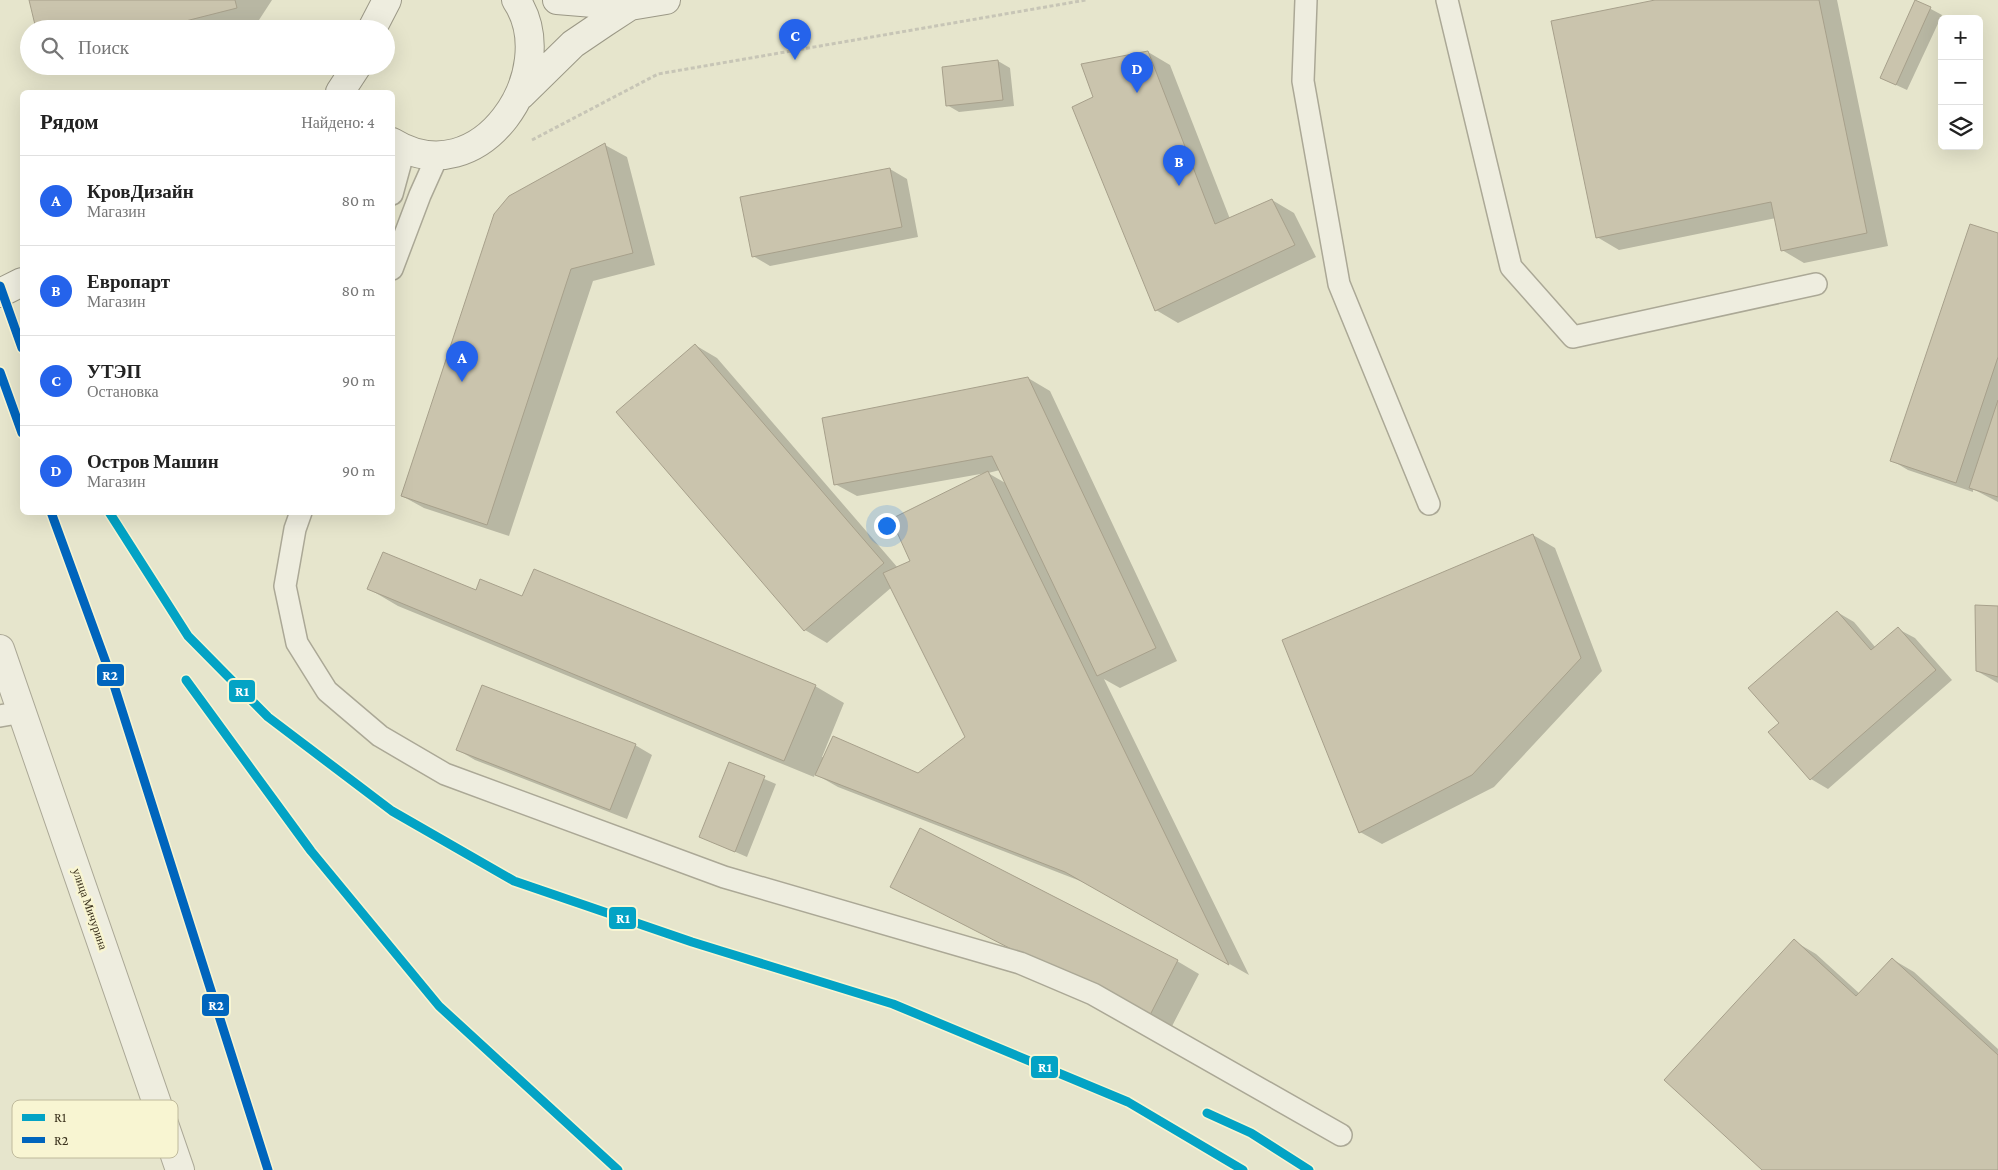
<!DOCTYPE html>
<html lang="ru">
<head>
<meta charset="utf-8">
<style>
  body { margin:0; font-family:"Crimson Pro",serif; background:#f6f6f6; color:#222 }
  .controls { position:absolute; right:15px; top:15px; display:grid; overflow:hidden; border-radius:8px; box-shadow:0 5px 20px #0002 }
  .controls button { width:45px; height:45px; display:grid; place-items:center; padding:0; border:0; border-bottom:1px solid #e0e0e0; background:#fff; color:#222; font:25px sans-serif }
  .you { position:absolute; left:886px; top:525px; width:18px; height:18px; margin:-12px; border:4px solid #fff; border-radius:50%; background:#1a73e8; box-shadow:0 0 0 8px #1a73e833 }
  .badge { display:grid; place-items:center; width:32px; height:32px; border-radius:50%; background:#2563eb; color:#fff; font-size:16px; font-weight:700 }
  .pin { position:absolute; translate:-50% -41px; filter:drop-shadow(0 1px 2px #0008) }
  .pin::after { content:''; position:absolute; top:26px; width:18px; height:15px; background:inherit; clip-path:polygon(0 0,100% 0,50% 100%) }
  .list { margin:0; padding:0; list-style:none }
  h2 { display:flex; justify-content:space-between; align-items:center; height:65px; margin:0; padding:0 20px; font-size:21px }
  h2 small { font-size:16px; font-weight:400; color:#767676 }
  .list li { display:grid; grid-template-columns:32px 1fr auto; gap:15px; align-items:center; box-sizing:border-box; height:90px; padding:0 20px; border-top:1px solid #e0e0e0 }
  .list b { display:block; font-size:19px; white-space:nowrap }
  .list p { margin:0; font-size:16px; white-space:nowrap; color:#767676 }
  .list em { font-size:16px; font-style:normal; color:#767676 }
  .icon { flex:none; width:28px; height:28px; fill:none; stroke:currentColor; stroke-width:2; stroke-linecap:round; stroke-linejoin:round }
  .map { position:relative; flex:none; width:1998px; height:1170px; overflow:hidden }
  .search { position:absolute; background:#fff; box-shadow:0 5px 20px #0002; left:20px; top:20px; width:375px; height:55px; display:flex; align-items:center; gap:12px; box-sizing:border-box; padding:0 18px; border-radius:28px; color:#767676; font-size:19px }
  .panel { position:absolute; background:#fff; box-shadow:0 5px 20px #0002; left:20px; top:90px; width:375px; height:425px; border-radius:8px }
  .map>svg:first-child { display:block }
  .shadow { fill:#0003; fill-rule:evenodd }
  .building { fill:#cac4ad; stroke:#a7a08b }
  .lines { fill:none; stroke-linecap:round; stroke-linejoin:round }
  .service-casing { stroke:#aba896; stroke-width:24 }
  .tertiary-casing { stroke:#aba896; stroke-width:30 }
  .secondary-casing { stroke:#9b9886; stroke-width:30 }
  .path { stroke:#c7c5b6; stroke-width:3; stroke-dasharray:4 2.5; stroke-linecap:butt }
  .service { stroke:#eeeddf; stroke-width:21 }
  .tertiary { stroke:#eeeddf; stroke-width:28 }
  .secondary { stroke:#eeeddf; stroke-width:28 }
  .rail-1-casing { stroke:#f8f5d2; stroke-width:12 }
  .rail-2-casing { stroke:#f8f5d2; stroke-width:12 }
  .rail-1 { stroke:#03a3c5; stroke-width:9 }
  .rail-2 { stroke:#0065bd; stroke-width:9 }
  .labels { text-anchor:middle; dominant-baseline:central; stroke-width:5; stroke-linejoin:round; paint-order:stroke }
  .street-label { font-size:12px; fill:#3b321d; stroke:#f8f5d2 }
  .key { fill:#f8f5d2; stroke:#bfba9c; stroke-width:1 }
  .key-label { font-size:14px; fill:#3b321d }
  .line-badge { stroke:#f8f5d2; stroke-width:2 }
  .badge-label { font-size:14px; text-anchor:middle; font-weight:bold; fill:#fff }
</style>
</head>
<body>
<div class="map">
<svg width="1998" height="1170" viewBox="0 0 1998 1170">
  <rect width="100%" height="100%" fill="#e6e5cc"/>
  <path class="shadow" d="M 30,0 L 272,0 L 259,20 L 223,29 L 38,29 Z
    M 1662,0 L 1837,0 L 1888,246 L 1804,263 L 1782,250 L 1776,218 L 1619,250 L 1597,237 Z
    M 1916,1 L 1942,15 L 1907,90 L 1881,78 Z
    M 1148,52 L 1170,65 L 1230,219 L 1272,200 L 1294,213 L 1316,257 L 1178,323 L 1156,310 L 1094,98 Z
    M 998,61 L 1010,68 L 1014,106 L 959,112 L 947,105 L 943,68 Z
    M 62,66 L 77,66 L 67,69 Z
    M 605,145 L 627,157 L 655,265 L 593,281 L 509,536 L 424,508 L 402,496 Z
    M 890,169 L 907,179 L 918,237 L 770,266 L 753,256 Z
    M 1998,235 L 1998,502 L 1973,489 L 1973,492 L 1908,470 L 1891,460 Z
    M 695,345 L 717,358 L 898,568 L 912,561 L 986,473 L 857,496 L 835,484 L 1028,378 L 1050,391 L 1177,661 L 1120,688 L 1104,679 L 1249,975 L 1088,884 L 838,787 L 815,774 L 814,777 L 398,606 L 369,589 L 476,592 L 523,597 L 815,686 L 844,703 L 822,757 L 918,775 L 966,737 L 892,587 L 827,643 L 805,630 L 618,412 ZM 1000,470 L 1007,484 L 988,473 Z
    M 1533,535 L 1555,548 L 1602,671 L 1494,787 L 1382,844 L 1360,832 Z
    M 1998,607 L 1998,683 L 1977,671 Z
    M 1837,612 L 1854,622 L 1876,648 L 1898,629 L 1915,638 L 1952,680 L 1828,789 L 1811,779 L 1781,723 Z
    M 635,745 L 652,755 L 627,819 L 475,760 L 458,750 Z
    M 730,764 L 776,784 L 747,857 L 701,837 Z
    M 892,886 L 1177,961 L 1199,974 L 1170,1030 Z
    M 1794,941 L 1816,954 L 1860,994 L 1892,959 L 1914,972 L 1998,1049 L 1998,1170 L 1763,1170 Z"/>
  <path class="building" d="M 29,0 L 235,0 L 237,8 L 154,29 L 36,29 Z
    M 1655,0 L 1819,0 L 1867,233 L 1781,251 L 1771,202 L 1596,238 L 1551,21 Z
    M 1915,0 L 1931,7 L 1896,85 L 1880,78 Z
    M 1148,51 L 1215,224 L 1272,199 L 1295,245 L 1155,311 L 1072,107 L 1093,97 L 1081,64 Z
    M 998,60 L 1003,100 L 946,106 L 942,67 Z
    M 605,143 L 633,253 L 571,269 L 487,525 L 401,496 L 494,214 L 509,196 Z
    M 890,168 L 902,227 L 752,257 L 740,197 Z
    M 1970,224 L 1998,233 L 1998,357 L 1956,483 L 1890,461 Z
    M 695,344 L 884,563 L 804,631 L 616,412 Z
    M 1028,377 L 1156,648 L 1097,676 L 992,456 L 834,485 L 822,418 Z
    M 1998,400 L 1998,497 L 1969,488 Z
    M 988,471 L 1229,965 L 1065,872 L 815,775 L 833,736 L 918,773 L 965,737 L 883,573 L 910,561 L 891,519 Z
    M 1533,534 L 1581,658 L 1472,775 L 1359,833 L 1282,640 Z
    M 383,552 L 476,590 L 480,579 L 522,596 L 534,569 L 816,685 L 784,761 L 367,589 Z
    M 1975,605 L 1998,606 L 1998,677 L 1976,671 Z
    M 1837,611 L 1871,650 L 1898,627 L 1936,670 L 1810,780 L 1768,732 L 1779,723 L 1748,688 Z
    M 482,685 L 636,744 L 610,810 L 456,750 Z
    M 729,762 L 765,776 L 735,852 L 699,837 Z
    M 920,828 L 1178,960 L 1148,1019 L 890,887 Z
    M 1794,939 L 1856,996 L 1892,958 L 1998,1055 L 1998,1170 L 1762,1170 L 1664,1080 Z"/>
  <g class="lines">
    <g class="service-casing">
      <path id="service" d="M 1306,0 L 1303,81 L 1339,284 L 1429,504
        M 1447,0 L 1511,267 L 1573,337 L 1816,284
        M 392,194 L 404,150
        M 392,269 L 420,195 L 437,157
        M 301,512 L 295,529 L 285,586 L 297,643 L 327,691 L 380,736 L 445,774 L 724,877 L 1020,963 L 1093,994 L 1341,1135
        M 0,716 L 23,712"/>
    </g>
    <g class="tertiary-casing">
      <path id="tertiary" d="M 0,649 L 180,1170"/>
    </g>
    <g class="secondary-casing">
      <path id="secondary" d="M 557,0 L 630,6
        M 372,29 L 387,0
        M 340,92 L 357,66
        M 521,95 L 573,44 L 604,23 L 630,6 L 666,0
        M 392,142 C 481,197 563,70 516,0
        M 0,293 L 22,282"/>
    </g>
    <path class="path" d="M 532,140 L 658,74 L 1086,0"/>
    <use href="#service" class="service"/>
    <use href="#tertiary" class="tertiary"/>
    <use href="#secondary" class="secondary"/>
    <g class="rail-1-casing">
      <path id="rail-1" d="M 109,512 L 188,636 L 268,717 L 392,811 L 514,881 L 692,942 L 893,1004 L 1128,1102 L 1243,1170
        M 186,680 L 311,851 L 439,1006 L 618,1170
        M 1207,1113 L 1251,1133 L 1309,1170"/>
    </g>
    <g class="rail-2-casing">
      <path id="rail-2" d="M 0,286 L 22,348
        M 0,372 L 22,433
        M 51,512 L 112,679 L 268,1170"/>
    </g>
    <use href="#rail-1" class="rail-1"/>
    <use href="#rail-2" class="rail-2"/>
  </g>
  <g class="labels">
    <g class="street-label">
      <text transform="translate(90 909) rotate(71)">улица Мичурина</text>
    </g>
  </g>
  <rect x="12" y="1100" width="166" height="58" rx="8" class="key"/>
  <rect x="22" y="1114" width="23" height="7" fill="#03a3c5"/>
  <rect x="22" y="1137" width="23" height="6" fill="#0065bd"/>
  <g class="key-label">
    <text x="54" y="1122">R1</text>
    <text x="54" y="1145">R2</text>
  </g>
  <g class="line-badge">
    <rect x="96" y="663" width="29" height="24" rx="5" fill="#0065bd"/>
    <rect x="228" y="679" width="28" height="24" rx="5" fill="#03a3c5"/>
    <rect x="608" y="906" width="29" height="24" rx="5" fill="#03a3c5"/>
    <rect x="201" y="993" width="29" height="24" rx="5" fill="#0065bd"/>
    <rect x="1030" y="1055" width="29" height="24" rx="5" fill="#03a3c5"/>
  </g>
  <g class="badge-label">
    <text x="110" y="680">R2</text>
    <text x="242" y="696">R1</text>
    <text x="623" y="923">R1</text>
    <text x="216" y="1010">R2</text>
    <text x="1045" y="1072">R1</text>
  </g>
</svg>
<div class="controls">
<button>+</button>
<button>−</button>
<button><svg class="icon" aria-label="layers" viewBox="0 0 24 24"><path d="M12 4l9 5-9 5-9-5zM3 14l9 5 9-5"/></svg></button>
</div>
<div class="you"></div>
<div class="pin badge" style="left:462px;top:382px">A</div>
<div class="pin badge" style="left:1179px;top:186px">B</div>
<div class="pin badge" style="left:795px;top:60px">C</div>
<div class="pin badge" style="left:1137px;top:93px">D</div>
<div class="search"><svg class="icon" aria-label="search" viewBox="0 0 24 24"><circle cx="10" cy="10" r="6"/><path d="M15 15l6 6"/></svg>Поиск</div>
<section class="panel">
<h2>Рядом<small>Найдено: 4</small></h2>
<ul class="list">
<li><span class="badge">A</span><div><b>КровДизайн</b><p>Магазин</p></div><em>80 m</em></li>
<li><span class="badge">B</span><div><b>Европарт</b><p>Магазин</p></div><em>80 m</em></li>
<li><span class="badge">C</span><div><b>УТЭП</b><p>Остановка</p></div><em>90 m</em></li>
<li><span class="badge">D</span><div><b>Остров Машин</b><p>Магазин</p></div><em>90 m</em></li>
</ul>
</section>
</div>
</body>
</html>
